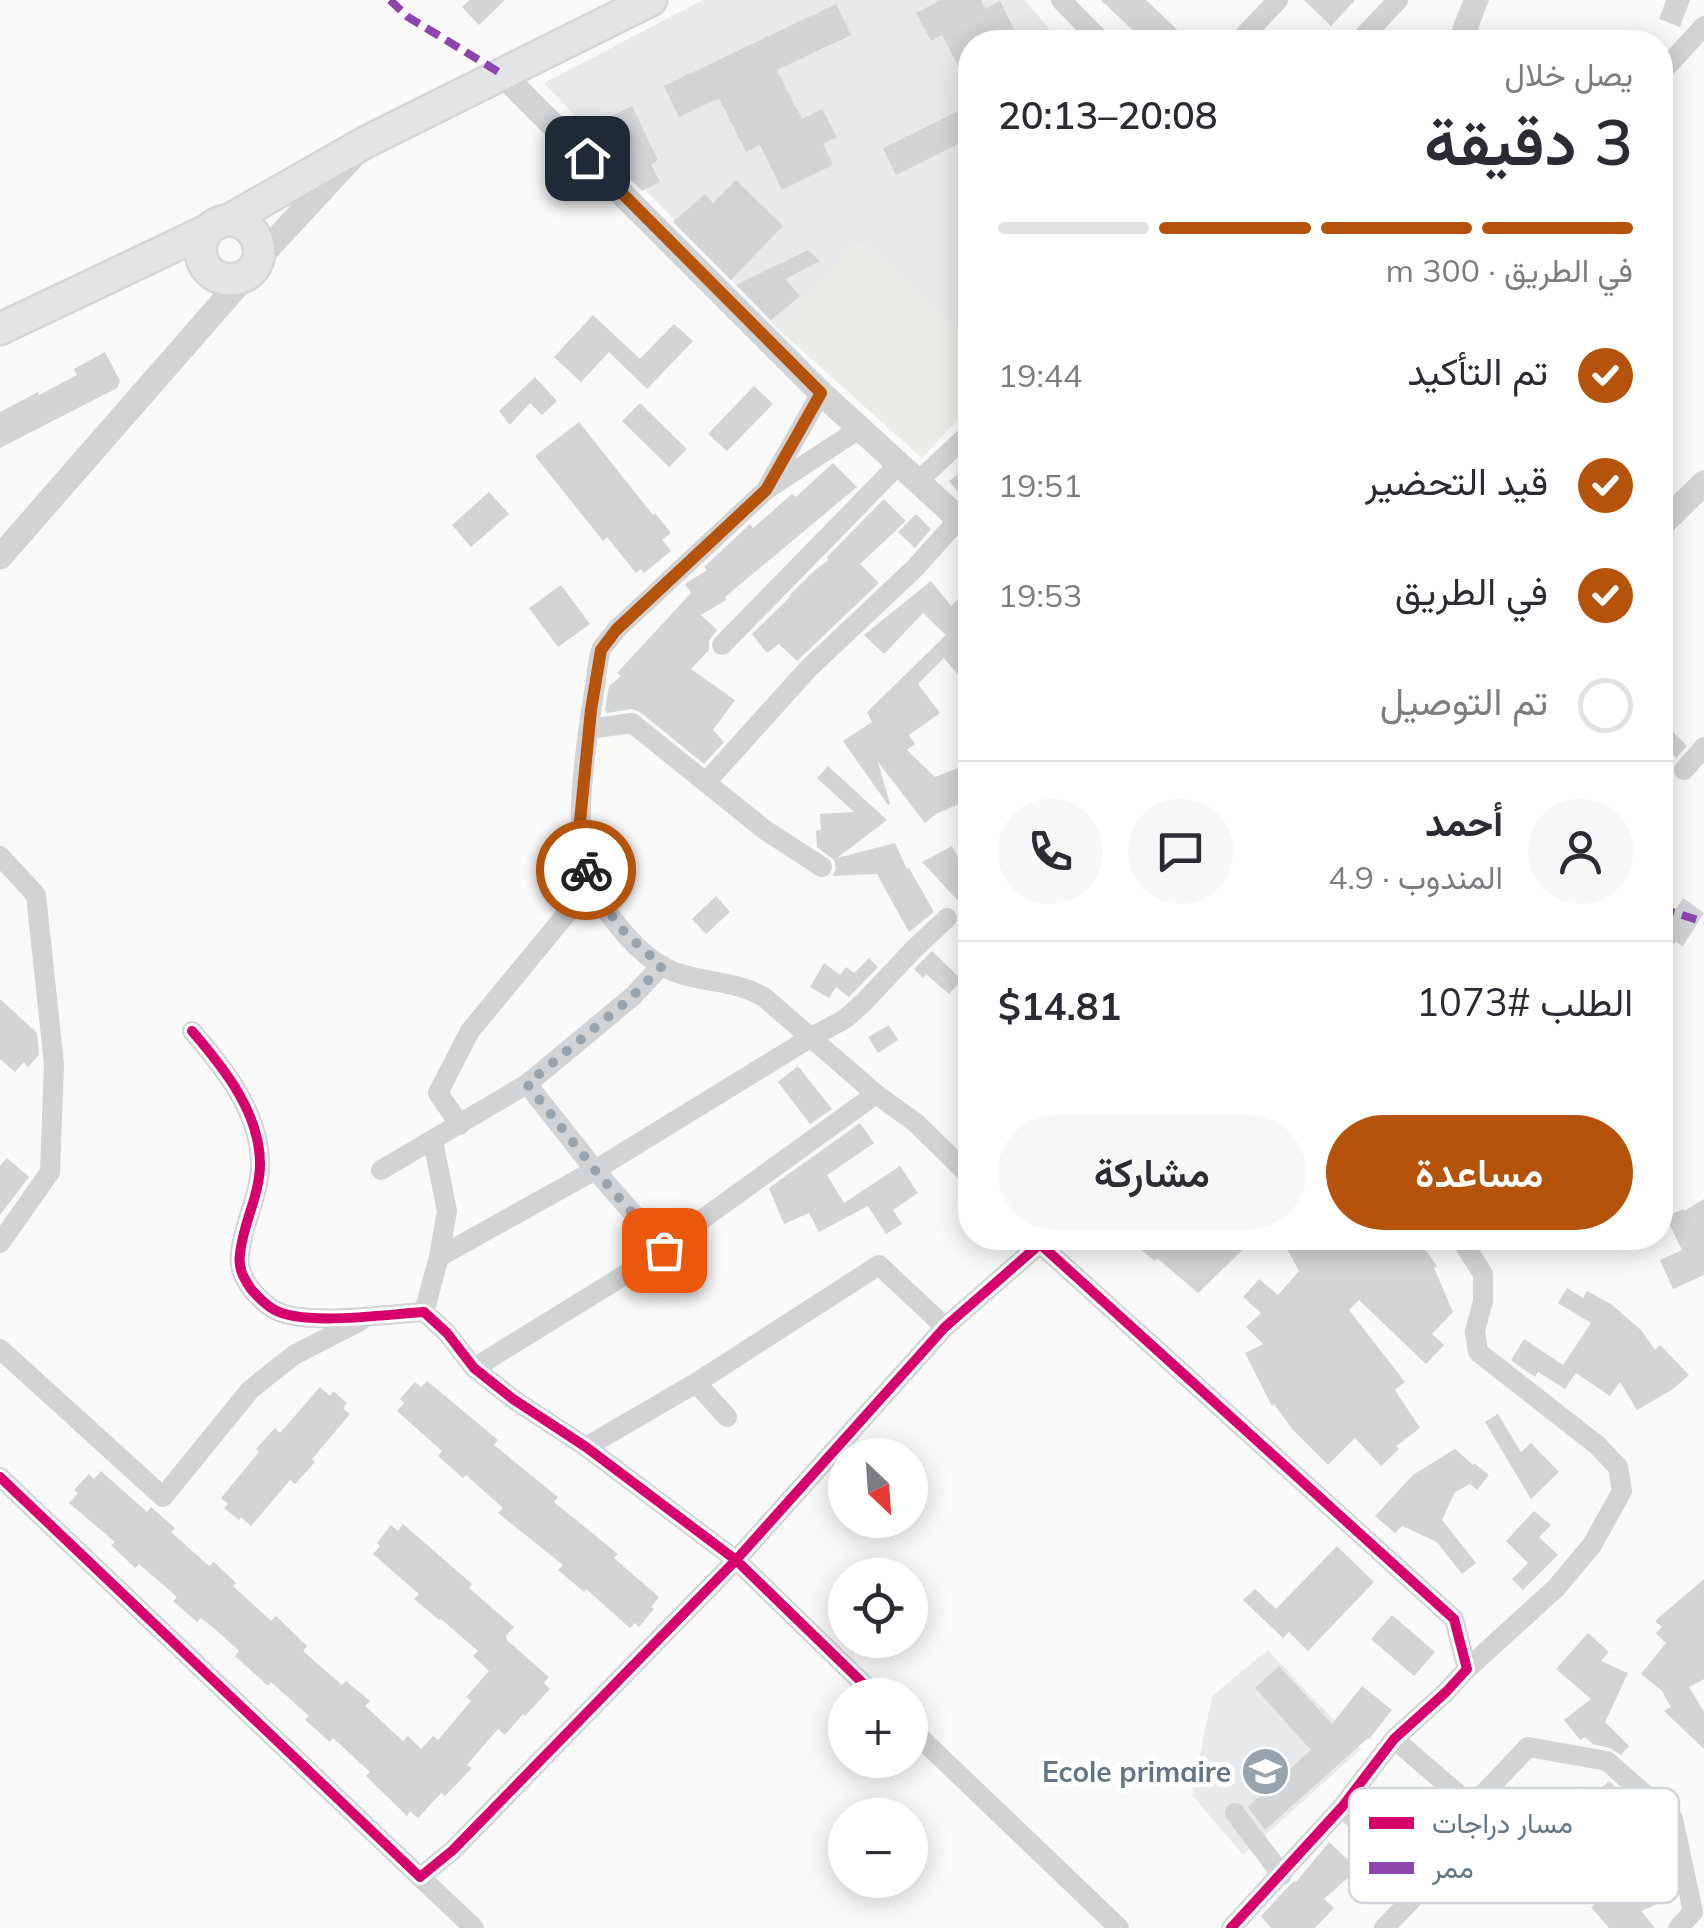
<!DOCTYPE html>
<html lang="ar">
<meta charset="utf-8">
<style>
body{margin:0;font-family:Mulish,Vazirmatn,sans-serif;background:#f7f7f7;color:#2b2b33;direction:rtl;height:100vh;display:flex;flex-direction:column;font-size:38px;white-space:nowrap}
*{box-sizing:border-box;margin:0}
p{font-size:32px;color:#7c7c81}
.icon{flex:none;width:55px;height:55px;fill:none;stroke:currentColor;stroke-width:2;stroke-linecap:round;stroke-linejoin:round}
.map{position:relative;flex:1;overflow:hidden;direction:ltr}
.details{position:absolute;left:958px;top:30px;width:715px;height:1220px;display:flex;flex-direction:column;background:#fff;border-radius:40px;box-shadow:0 5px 25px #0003;direction:rtl}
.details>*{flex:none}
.needle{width:65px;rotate:155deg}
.tools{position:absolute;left:828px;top:1438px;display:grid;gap:20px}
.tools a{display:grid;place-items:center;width:100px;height:100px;border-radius:50%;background:#fff;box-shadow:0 5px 25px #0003;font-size:50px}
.pin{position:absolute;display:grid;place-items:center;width:85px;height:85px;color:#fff;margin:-42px;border-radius:20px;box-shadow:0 5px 15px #0006}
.courier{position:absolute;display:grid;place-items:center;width:100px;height:100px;margin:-50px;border:8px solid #b45309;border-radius:50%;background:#fff;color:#222;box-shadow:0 2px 12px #0007}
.summary em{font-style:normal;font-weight:600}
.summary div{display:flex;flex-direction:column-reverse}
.summary{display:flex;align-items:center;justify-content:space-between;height:170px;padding:0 40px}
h1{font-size:65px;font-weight:600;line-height:75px}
.bar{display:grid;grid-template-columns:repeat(4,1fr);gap:15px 10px;align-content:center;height:120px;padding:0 40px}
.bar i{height:12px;border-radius:8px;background:#e1e1e2}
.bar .current{background:#b45309}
.bar p{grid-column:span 4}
.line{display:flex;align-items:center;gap:25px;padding:0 40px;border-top:2px solid #e1e1e2}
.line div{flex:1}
.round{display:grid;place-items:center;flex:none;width:105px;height:105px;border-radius:52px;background:#f7f7f7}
ol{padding:0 40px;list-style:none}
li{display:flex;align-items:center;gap:30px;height:110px}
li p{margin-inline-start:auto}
li .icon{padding:10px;border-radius:50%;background:#b45309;color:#fff;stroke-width:4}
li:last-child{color:#7c7c81}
li i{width:55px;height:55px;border:5px solid #e1e1e2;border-radius:50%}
.primary-button{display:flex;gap:20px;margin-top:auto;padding:20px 40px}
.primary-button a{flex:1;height:115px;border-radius:60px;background:#b45309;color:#fff;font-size:40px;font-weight:600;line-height:115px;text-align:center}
.primary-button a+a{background:#f7f7f7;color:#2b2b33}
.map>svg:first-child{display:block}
.built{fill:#e8e9ea}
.green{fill:#e9ece7}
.building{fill:#d2d4d5}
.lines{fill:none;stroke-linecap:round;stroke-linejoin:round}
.secondary-casing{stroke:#d5d6d7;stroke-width:35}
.minor{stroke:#d1d3d4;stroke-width:20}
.tertiary{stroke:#d1d3d4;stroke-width:25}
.secondary{stroke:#e3e4e5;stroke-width:30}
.quiet{stroke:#8e44ad;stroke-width:8;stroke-dasharray:15 8;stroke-linecap:butt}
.cycleway-casing{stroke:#fff;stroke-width:16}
.cycleway{stroke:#d6006c;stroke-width:10}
.done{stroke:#98a4ad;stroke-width:10;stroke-dasharray:0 18}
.route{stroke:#b45309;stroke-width:12}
.labels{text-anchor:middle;stroke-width:10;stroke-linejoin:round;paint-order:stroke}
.poi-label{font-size:28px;font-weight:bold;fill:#637684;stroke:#fff;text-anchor:end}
.key{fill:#fff;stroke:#d0d6da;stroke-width:2.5}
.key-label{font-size:28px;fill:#637684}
</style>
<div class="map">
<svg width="1704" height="1928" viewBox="0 0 1704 1928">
<rect width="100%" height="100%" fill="#f9f9f9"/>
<g class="built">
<path d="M703 0H1025L1060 42H970V339L865 244H855L778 329 544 83Z"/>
<path d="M1268 1650 1361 1749 1243 1855 1192 1795 1212 1696Z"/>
</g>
<path class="green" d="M855 244H865L970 339V406L922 458 778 329Z"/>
<g class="building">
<path d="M470 0H505L479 25 462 7Z"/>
<path d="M941 0H981L985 9 1000 1 1015 31 993 42H970V89L942 35 931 41 916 13Z"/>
<path d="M1101 0H1146L1190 42H1145Z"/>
<path d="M1304 0H1355L1331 26Z"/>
<path d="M1463 0H1489L1473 42H1447Z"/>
<path d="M1666 0H1690L1680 27 1659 19Z"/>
<path d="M836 4 851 35 777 70 802 119 822 109 837 137 823 144 833 165 782 190 760 145 746 152 719 98 679 117 664 86Z"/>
<path d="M970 105V138L896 175 883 148Z"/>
<path d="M632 106 658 160 651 164 660 182 642 191 625 174 603 130 592 141 582 131Z"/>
<path d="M736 180 783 226 731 280 673 222 705 194 713 203Z"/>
<path d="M808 250 820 261 785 279 800 296 771 320 736 285Z"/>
<path d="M593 315 640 359 674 324 693 341 647 389 609 352 581 382 554 357Z"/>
<path d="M105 352 120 381 117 388 0 448V412L38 392 39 395 77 375 74 369Z"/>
<path d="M535 377 557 401 542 415 530 403 510 425 499 411Z"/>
<path d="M754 386 773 404 727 451 708 434Z"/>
<path d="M640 403 687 449 669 467 622 421Z"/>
<path d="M579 422 653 515 655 513 671 533 662 540 671 551 644 573 641 569 636 573 607 537 603 541 535 456Z"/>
<path d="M833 463 857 487 725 597 726 600 701 615 717 630 709 641V650L691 669 735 700 713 730 724 742 704 764 640 712 631 709 607 713 605 710 609 686 621 676 617 673 691 593 685 584 707 570 704 567 750 524 753 528 792 494 796 497Z"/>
<path d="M970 466V507L949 481Z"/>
<path d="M489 492 509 514 471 547 452 525Z"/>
<path d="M884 499 906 521 860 564 879 583 797 661 779 644 767 653 752 634 791 596 790 595 814 571 828 560 827 557Z"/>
<path d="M916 514 931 529 915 548 898 532Z"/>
<path d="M931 581 951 606 970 588V633L963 640 970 648V689L944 658 918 684 940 713 909 735 915 744 907 750 935 777 970 763V799L936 814 925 823 878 762 890 804 888 805 843 741 872 722 867 712 946 635 923 613 884 654 864 635Z"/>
<path d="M561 585 590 624 558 647 529 608Z"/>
<path d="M1660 719 1687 746 1676 758 1672 753 1660 764Z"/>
<path d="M828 766 887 820 837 858 895 843 907 869 909 868 934 912 909 932 877 874 832 876 836 869 834 860 817 847 816 831 821 830 820 814 854 812 817 778Z"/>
<path d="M952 846 970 881V897L962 905 922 862Z"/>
<path d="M716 896 730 912 706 934 692 919Z"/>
<path d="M1683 898 1704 913 1683 946 1676 942 1660 959V905L1674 912Z"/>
<path d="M932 951 962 980 949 994 926 974 923 978 914 969Z"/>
<path d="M869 958 878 967 849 997 836 987 829 998 810 987 824 963 840 975 846 967 854 973Z"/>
<path d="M0 999 37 1033 39 1055 28 1067 24 1062 15 1072 0 1059Z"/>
<path d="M889 1025 898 1040 878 1053 868 1037Z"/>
<path d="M798 1066 832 1109 810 1124 778 1082Z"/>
<path d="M860 1123 874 1143 827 1175 844 1203 900 1166 918 1193 893 1210 902 1224 886 1234 868 1206 819 1232 809 1213 784 1224 769 1188Z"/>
<path d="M7 1158 29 1177 0 1215V1166Z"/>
<path d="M1704 1199V1275L1673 1289 1660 1260 1682 1250 1666 1217 1683 1209 1684 1211Z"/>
<path d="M1126 1238H1255L1198 1293 1157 1258 1155 1261Z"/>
<path d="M1281 1238H1409L1417 1248 1422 1245 1437 1266 1434 1268 1453 1312 1432 1334 1444 1345 1426 1364 1359 1300 1349 1310 1405 1382 1395 1390 1420 1428 1396 1446 1399 1449 1381 1466 1355 1438 1328 1465 1293 1430 1274 1404 1272 1406 1245 1353 1263 1344 1246 1327 1261 1313 1243 1297 1259 1279 1278 1295 1299 1271Z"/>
<path d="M1567 1288 1583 1298 1587 1291 1611 1304 1641 1330 1655 1350 1660 1345 1689 1375 1673 1389 1637 1410 1620 1382 1610 1396 1576 1373 1565 1389 1538 1372 1535 1377 1523 1369 1511 1360 1524 1339 1563 1365 1591 1323 1558 1303Z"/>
<path d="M427 1381 498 1440 494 1445 558 1497 554 1502 618 1554 614 1558 659 1597 651 1607 654 1609 639 1627 635 1623 630 1628 586 1589 584 1592 558 1570 563 1565 498 1513 503 1508 466 1475 463 1478 438 1456 442 1451 397 1411 404 1403 400 1399 415 1382 421 1387Z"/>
<path d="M320 1387 330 1396 333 1391 347 1403 343 1408 350 1414 312 1459 315 1462 295 1484 290 1480 251 1526 241 1517 239 1520 224 1508 228 1504 221 1498 259 1452 256 1449 275 1428 280 1433Z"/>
<path d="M1498 1414 1521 1452 1531 1443 1559 1472 1531 1499 1485 1422Z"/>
<path d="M1455 1449 1473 1465 1474 1463 1489 1475 1477 1490 1470 1484 1455 1492 1442 1520 1476 1563 1462 1574 1437 1542 1402 1526 1395 1533 1375 1516 1413 1475Z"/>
<path d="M101 1471 147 1512 151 1507 175 1528 171 1532 209 1566 214 1562 236 1583 233 1586 271 1621 276 1616 307 1646 303 1651 342 1685 346 1681 370 1701 365 1706 403 1741 408 1736 421 1749 433 1736 438 1740 471 1701 466 1697 489 1671 473 1656 478 1651 441 1619 439 1620 414 1599 419 1594 373 1554 380 1546 377 1543 391 1525 398 1531 403 1524 472 1584 469 1588 514 1627 506 1636 507 1640 549 1677 544 1683 550 1689 525 1716 523 1714 505 1735 498 1729 467 1765 472 1768 445 1796 441 1793 418 1818 410 1811 407 1816 366 1776 370 1772 333 1738 330 1742 305 1720 309 1716 271 1682 268 1686 235 1656 239 1651 217 1631 201 1618 197 1622 173 1601 177 1597 139 1564 135 1568 111 1545 115 1542 69 1503 78 1493 74 1490 89 1474 94 1479Z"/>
<path d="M1534 1511 1551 1525 1539 1537 1558 1555 1523 1590 1512 1579 1528 1563 1506 1541Z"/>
<path d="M1337 1546 1374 1582 1308 1651 1289 1632 1283 1638 1243 1600 1255 1589 1276 1609Z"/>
<path d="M1704 1579V1679L1689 1687 1704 1712V1749L1664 1711 1671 1707 1662 1691 1641 1674 1666 1643 1656 1633 1662 1627 1655 1621Z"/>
<path d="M1392 1615 1435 1652 1414 1676 1371 1639Z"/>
<path d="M1588 1633 1609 1652 1601 1661 1628 1673 1605 1722 1629 1746 1621 1755 1610 1748 1593 1744 1585 1737 1580 1740 1564 1720 1591 1699 1556 1669Z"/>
<path d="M1279 1666 1332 1724 1362 1686 1392 1710 1369 1739 1368 1738 1265 1830 1248 1807 1311 1750 1255 1688Z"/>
<path d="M1609 1781 1660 1826 1668 1860 1665 1864 1670 1869 1674 1888 1655 1903 1656 1905 1641 1911 1655 1928H1609L1591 1907 1620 1883 1606 1865 1586 1855 1603 1821 1565 1826 1564 1814 1556 1796 1577 1786 1585 1802Z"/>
<path d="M1329 1842 1358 1869 1324 1899 1334 1908 1315 1928H1271L1261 1916 1287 1888 1294 1881 1296 1882Z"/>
</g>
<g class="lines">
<defs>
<g id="secondary">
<path d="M229 220C266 223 270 273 235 279 195 284 186 226 229 220L366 142 651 0"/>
<path d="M0 329 206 231"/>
</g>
</defs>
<use href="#secondary" class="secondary-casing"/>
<g class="minor">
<path d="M1061 0 1102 42"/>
<path d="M1238 42 1278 0"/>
<path d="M1358 42 1398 0"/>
<path d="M1660 74 1704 26"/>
<path d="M821 393 766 490 859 429"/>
<path d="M918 481 970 433"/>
<path d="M766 490 616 630C612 636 606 642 602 648 597 659 597 674 595 686 587 736 574 819 585 867 593 900 630 945 657 963 690 985 733 977 765 998L876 1094 916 1123 970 1176"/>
<path d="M722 645 899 464"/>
<path d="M589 729 632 723 765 830 822 867"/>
<path d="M1684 770 1704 747"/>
<path d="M707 781 808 669 915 568 959 519"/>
<path d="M0 856 36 895 54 1064 50 1172 0 1243"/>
<path d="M192 1031C224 1068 260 1113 260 1164 260 1195 243 1223 240 1254 238 1268 243 1277 251 1289 257 1296 265 1304 273 1309 302 1327 389 1314 424 1312L447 1333 474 1368 513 1399 586 1447 736 1560 875 1695"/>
<path d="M527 1084 595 1170 665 1250"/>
<path d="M460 1125 438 1093 470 1031 592 883"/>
<path d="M433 1141 447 1211 439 1257"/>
<path d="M381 1170 527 1084 632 997 662 965"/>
<path d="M1460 1238 1483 1274V1301L1475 1331 1478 1352 1597 1445 1618 1467 1622 1491 1592 1545 1556 1588 1467 1669"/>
<path d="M424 1312 439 1257 595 1170 810 1038 845 1019 864 1002 913 950 947 918"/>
<path d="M0 1349 163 1497 250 1390 294 1355 362 1320"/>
<path d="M474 1368 665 1250 704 1218 876 1094"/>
<path d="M696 1383 727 1417"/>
<path d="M586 1447 696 1383 879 1265 945 1327"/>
<path d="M0 1477 420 1877 453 1850 736 1560 945 1327 1040 1244 1454 1619 1467 1669 1446 1692 1394 1739 1342 1807 1231 1928"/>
<path d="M910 1728 1119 1928"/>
<path d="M1394 1739 1472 1806 1528 1747 1607 1761 1673 1819 1693 1912 1678 1928"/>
<path d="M1472 1806 1543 1857"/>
<path d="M1342 1807 1427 1884 1384 1928"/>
<path d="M1235 1813 1282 1875"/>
<path d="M420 1877 474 1928"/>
</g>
<g class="tertiary">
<path d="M502 74 821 393 970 529"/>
<path d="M258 259 356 153"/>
<path d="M1660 526 1704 483"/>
<path d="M0 557 249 272"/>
</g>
<use href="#secondary" class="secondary"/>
<g class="quiet">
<path d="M390 0 408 17 502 74"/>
<path d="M1660 908 1704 922"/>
</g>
<defs>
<g id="cycleway">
<path d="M192 1031C224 1068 260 1113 260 1164 260 1195 243 1223 240 1254 238 1268 243 1277 251 1289 257 1296 265 1304 273 1309 302 1327 389 1314 424 1312L447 1333 474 1368 513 1399 586 1447 736 1560 875 1695"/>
<path d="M0 1477 420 1877 453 1850 736 1560 945 1327 1040 1244 1454 1619 1467 1669 1446 1692 1394 1739 1342 1807 1231 1928"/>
</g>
</defs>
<use href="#cycleway" class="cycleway-casing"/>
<use href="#cycleway" class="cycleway"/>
</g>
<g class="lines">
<path class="done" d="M586 870 596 895 625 933 662 966 632 997 527 1084 595 1170 664 1250"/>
<path class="route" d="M586 870 580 821 591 710 601 650 616 630 766 490 821 393 587 158"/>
</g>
<defs>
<symbol id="school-disc" viewBox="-11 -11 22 22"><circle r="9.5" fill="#98a4ad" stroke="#fff"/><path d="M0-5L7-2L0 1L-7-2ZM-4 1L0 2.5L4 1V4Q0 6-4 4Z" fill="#fff"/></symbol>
</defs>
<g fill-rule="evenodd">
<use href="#school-disc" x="1238" y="1744" width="55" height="55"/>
</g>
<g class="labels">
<g class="poi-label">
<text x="1231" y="1782">Ecole primaire</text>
</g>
</g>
<rect x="1349" y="1788" width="330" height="115" rx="15" class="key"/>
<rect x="1369" y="1817" width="45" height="12" fill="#d6006c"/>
<rect x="1369" y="1862" width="45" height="12" fill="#8e44ad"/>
<g class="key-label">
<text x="1432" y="1833">مسار دراجات</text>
<text x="1432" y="1878">ممر</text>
</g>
</svg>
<div class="tools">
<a><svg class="needle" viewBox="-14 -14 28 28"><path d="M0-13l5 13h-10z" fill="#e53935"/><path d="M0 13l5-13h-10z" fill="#7c7c81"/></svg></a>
<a><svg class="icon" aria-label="locate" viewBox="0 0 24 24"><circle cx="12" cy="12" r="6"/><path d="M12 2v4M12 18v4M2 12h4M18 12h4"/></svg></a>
<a>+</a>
<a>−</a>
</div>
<div class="pin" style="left:664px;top:1250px;background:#ea580c"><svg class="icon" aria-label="bag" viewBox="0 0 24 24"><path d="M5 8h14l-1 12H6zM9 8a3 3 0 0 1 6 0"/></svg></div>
<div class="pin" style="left:587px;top:158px;background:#1f2937"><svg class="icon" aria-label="home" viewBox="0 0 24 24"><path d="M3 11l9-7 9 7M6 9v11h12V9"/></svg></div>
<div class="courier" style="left:586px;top:870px"><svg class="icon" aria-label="bike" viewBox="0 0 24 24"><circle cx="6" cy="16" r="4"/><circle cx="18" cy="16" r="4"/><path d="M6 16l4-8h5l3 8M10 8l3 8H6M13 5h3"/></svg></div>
<section class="details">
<div class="summary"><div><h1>3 دقيقة</h1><p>يصل خلال</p></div><em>20:08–20:13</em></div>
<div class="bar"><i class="current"></i><i class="current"></i><i class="current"></i><i></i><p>في الطريق · 300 m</p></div>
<ol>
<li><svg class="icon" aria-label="check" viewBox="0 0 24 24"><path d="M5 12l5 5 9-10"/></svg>تم التأكيد<p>19:44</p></li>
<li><svg class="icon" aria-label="check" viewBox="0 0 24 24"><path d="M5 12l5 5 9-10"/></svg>قيد التحضير<p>19:51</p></li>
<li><svg class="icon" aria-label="check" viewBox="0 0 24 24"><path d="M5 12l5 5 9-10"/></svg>في الطريق<p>19:53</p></li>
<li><i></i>تم التوصيل</li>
</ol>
<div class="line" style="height:180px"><a class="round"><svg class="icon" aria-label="person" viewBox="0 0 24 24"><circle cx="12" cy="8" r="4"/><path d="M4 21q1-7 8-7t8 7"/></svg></a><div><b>أحمد</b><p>المندوب · 4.9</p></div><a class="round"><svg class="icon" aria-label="chat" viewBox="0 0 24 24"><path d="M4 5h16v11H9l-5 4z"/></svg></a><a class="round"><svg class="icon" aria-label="phone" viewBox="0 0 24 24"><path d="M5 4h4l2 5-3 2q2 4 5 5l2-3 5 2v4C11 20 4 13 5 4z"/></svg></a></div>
<div class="line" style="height:130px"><div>الطلب #1073</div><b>$14.81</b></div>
<div class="primary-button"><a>مساعدة</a><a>مشاركة</a></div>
</section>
</div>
